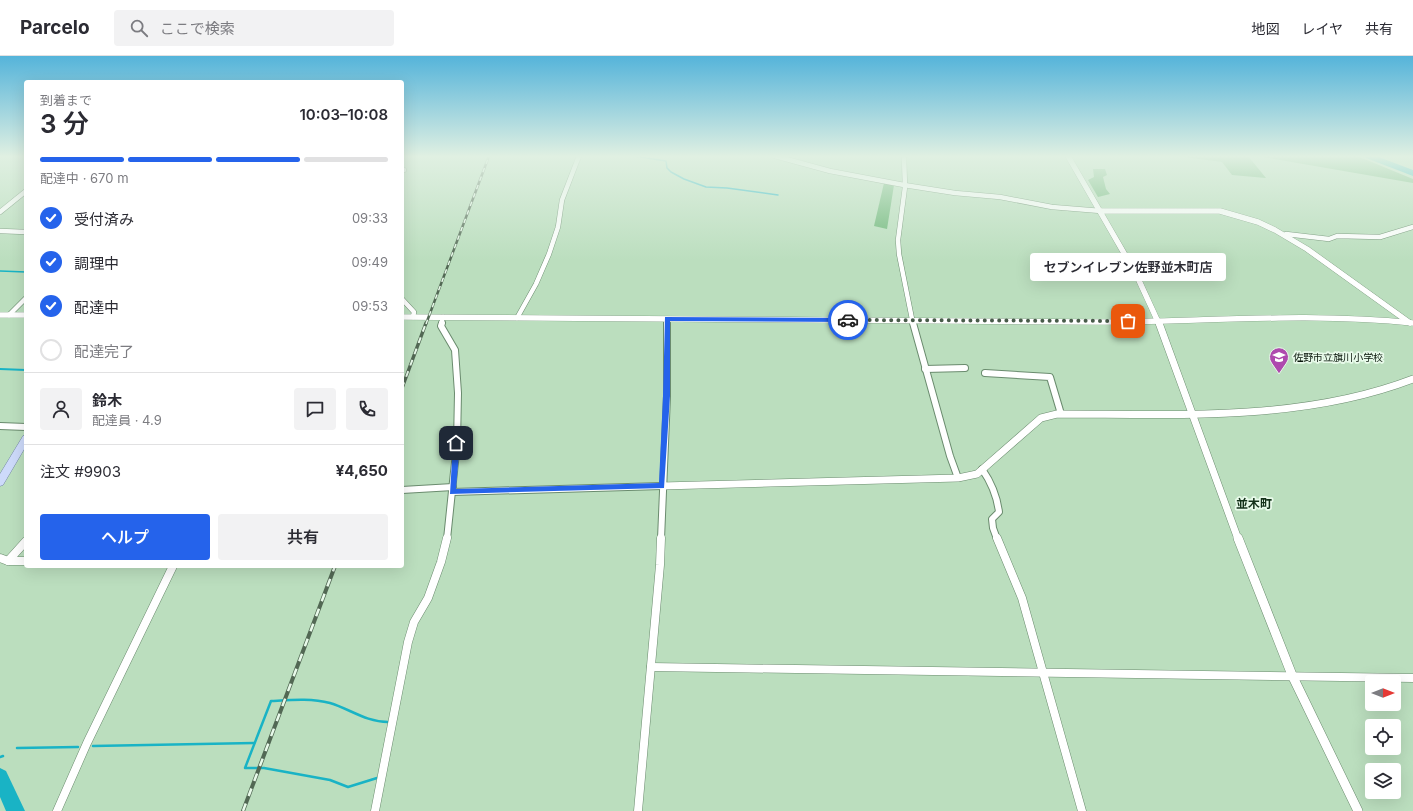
<!DOCTYPE html>
<html lang="ja">
<meta charset="utf-8">
<style>
body{margin:0;font-family:Inter,"Noto Sans JP",sans-serif;background:#f2f2f3;color:#2b2b33;height:100vh;display:flex;flex-direction:column;font-size:15px;white-space:nowrap}
*{box-sizing:border-box;margin:0}
p{font-size:13px;color:#7c7c81}
.icon{flex:none;width:22px;height:22px;fill:none;stroke:currentColor;stroke-width:2;stroke-linecap:round;stroke-linejoin:round}
.map{position:relative;flex:1;overflow:hidden}
.details{position:absolute;left:24px;top:24px;width:380px;height:488px;display:flex;flex-direction:column;background:#fff;border-radius:4px;box-shadow:0 4px 16px #0002}
.details>*{flex:none}
.needle{width:26px;rotate:90deg}
.controls{position:absolute;left:1365px;top:619px;display:grid;gap:8px}
.controls a{display:grid;place-items:center;width:36px;height:36px;border-radius:4px;background:#fff;box-shadow:0 4px 16px #0002;font-size:20px}
.pin{position:absolute;display:grid;place-items:center;width:34px;height:34px;color:#fff;margin:-17px;border-radius:8px;box-shadow:0 2px 6px #0006}
.courier{position:absolute;display:grid;place-items:center;width:40px;height:40px;margin:-20px;border:3px solid #2563eb;border-radius:50%;background:#fff;color:#222;box-shadow:0 1px 5px #0007}
.bubble{position:absolute;height:28px;border-radius:4px;background:#fff;box-shadow:0 4px 16px #0002;font-size:13px;font-weight:600;line-height:28px;text-align:center}
.overview em{font-style:normal;font-weight:600}
.overview div{display:flex;flex-direction:column-reverse}
.overview{display:flex;align-items:center;justify-content:space-between;height:68px;padding:0 16px}
h1{font-size:26px;font-weight:600;line-height:30px}
.bar{display:grid;grid-template-columns:repeat(4,1fr);gap:6px 4px;align-content:center;height:48px;padding:0 16px}
.bar i{height:5px;border-radius:3px;background:#e1e1e2}
.bar .on{background:#2563eb}
.bar p{grid-column:span 4}
.line{display:flex;align-items:center;gap:10px;padding:0 16px;border-top:1px solid #e1e1e2}
.line div{flex:1}
.round{display:grid;place-items:center;flex:none;width:42px;height:42px;border-radius:4px;background:#f2f2f3}
ol{padding:0 16px;list-style:none}
li{display:flex;align-items:center;gap:12px;height:44px}
li p{margin-inline-start:auto}
li .icon{padding:4px;border-radius:50%;background:#2563eb;color:#fff;stroke-width:4}
li:last-child{color:#7c7c81}
li i{width:22px;height:22px;border:2px solid #e1e1e2;border-radius:50%}
.action{display:flex;gap:8px;margin-top:auto;padding:8px 16px}
.action a{flex:1;height:46px;border-radius:4px;background:#2563eb;color:#fff;font-size:16px;font-weight:600;line-height:46px;text-align:center}
.action a+a{background:#f2f2f3;color:#2b2b33}
header{display:flex;align-items:center;gap:24px;box-sizing:border-box;height:56px;padding:0 20px;background:#fff;border-bottom:1px solid #e1e1e2}
header strong{font-size:19px}
nav{display:flex;gap:22px;margin-inline-start:auto;font-size:14px}
.search{width:280px;height:36px;background:#f2f2f3;display:flex;align-items:center;gap:10px;box-sizing:border-box;padding:0 14px;border-radius:4px;color:#7c7c81;font-size:15px}
.map>svg:first-child{display:block}
.green{fill:#6bb576}
.lines{fill:none;stroke-linecap:round;stroke-linejoin:round}
.stream-far2{stroke:#19b3c5;stroke-width:1.5}
.stream-far1{stroke:#19b3c5;stroke-width:2}
.stream{stroke:#19b3c5;stroke-width:2.5}
.river{fill:#19b3c5;fill-rule:evenodd}
.minor-far2-casing{stroke:#6a8b6e;stroke-width:5.5}
.minor-far1-casing{stroke:#6a8b6e;stroke-width:8}
.minor-casing{stroke:#6a8b6e;stroke-width:9}
.tertiary-far2-casing{stroke:#6a8b6e;stroke-width:6}
.tertiary-far1-casing{stroke:#6a8b6e;stroke-width:8}
.tertiary-casing{stroke:#6a8b6e;stroke-width:10}
.primary-casing{stroke:#7285a4;stroke-width:1}
.minor-far2{stroke:#fff;stroke-width:4.5}
.minor-far1{stroke:#fff;stroke-width:6}
.minor{stroke:#fff;stroke-width:8}
.tertiary-far2{stroke:#fff;stroke-width:5.5}
.tertiary-far1{stroke:#fff;stroke-width:7}
.tertiary{stroke:#fff;stroke-width:9}
.primary{fill:#cddafa;fill-rule:evenodd}
.rail-far2-casing{stroke:#526854;stroke-width:2.5}
.rail-far1-casing{stroke:#526854;stroke-width:3.5}
.rail-casing{stroke:#526854;stroke-width:4}
.rail-far2{stroke:#e8faea;stroke-width:1.5;stroke-dasharray:4.5;stroke-linecap:butt}
.rail-far1{stroke:#e8faea;stroke-width:2;stroke-dasharray:6;stroke-linecap:butt}
.rail{stroke:#e8faea;stroke-width:2.5;stroke-dasharray:8;stroke-linecap:butt}
.route{fill:#2563eb}
.done{stroke:#475b49;stroke-width:4;stroke-dasharray:0 7.2}
.labels{text-anchor:middle;stroke-width:3.5;stroke-linejoin:round;paint-order:stroke}
.poi-label{font-size:10px;fill:#08150a;stroke:#e8faea;text-anchor:start}
.quarter-label{font-size:12px;font-weight:bold;fill:#133119;stroke:#e8faea}
</style>
<header>
<strong>Parcelo</strong>
<div class="search"><svg class="icon" aria-label="search" viewBox="0 0 24 24"><circle cx="10" cy="10" r="6"/><path d="M15 15l6 6"/></svg>ここで検索</div>
<nav><a>地図</a><a>レイヤ</a><a>共有</a></nav>
</header>
<div class="map">
<svg width="1413" height="755" viewBox="0 0 1413 755">
<rect width="100%" height="100%" fill="#bbdebe"/>
<g class="green">
<path d="M1176 100H1248L1266 122 1232 119 1222 106Z"/>
<path d="M1257 100H1357L1413 123V127Z"/>
<path d="M1093 113H1105L1107 119 1103 121 1106 133 1110 138 1098 141 1088 124 1094 121Z"/>
<path d="M884 127 894 129 887 173 874 170Z"/>
</g>
<g class="lines">
<g class="stream-far2">
<path d="M634 100 666 105 667 112 671 116 684 123 706 131 727 132 778 139"/>
<path d="M0 215 26 216"/>
</g>
<path class="stream-far1" d="M0 313 26 314"/>
<g class="stream">
<path d="M93 690 254 687"/>
<path d="M17 692 78 691"/>
<path d="M0 701 3 700"/>
<path d="M377 722 348 731 330 724 264 712H245L271 645C290 644 311 642 330 647 350 653 366 666 388 666"/>
</g>
<g class="river">
<path d="M1365 100H1376L1413 114V120L1366 102Z"/>
<path d="M0 712 6 715 25 755H6L0 741Z"/>
</g>
<defs>
<g id="minor-far2">
<path d="M775 100 830 115 904 129 955 137 1000 141 1052 151 1101 155"/>
<path d="M904 100 905 131 898 184 899 198 913 268"/>
<path d="M402 114H404"/>
<path d="M0 156 26 135"/>
<path d="M0 175 26 176"/>
<path d="M1286 178 1329 183 1337 180 1380 181 1413 171"/>
<path d="M402 243 414 256 413 261"/>
<path d="M9 259 26 242"/>
<path d="M517 262 536 228 549 198 558 171 562 144 579 100"/>
<path d="M667 263V268"/>
<path d="M441 268 443 261"/>
</g>
<g id="minor-far1">
<path d="M442 267 441 270 455 294 458 337 457 387 447 483"/>
<path d="M913 267 950 400 958 422"/>
<path d="M925 313 965 312"/>
<path d="M985 317 1050 321 1061 358"/>
<path d="M0 370 26 371"/>
<path d="M982 413C991 426 997 440 999 456L992 463 993 472 997 483"/>
<path d="M402 434 453 431"/>
<path d="M452 436 662 430"/>
<path d="M661 483 667 340V267"/>
</g>
<g id="minor">
<path d="M997 482 1022 542 1082 755"/>
<path d="M0 502 8 505H26"/>
<path d="M8 505 26 485"/>
<path d="M651 611 1413 622"/>
<path d="M57 755 87 687 173 510"/>
<path d="M375 755 408 586 414 566 428 542 441 506 447 482"/>
<path d="M638 755 660 509 661 482"/>
</g>
<g id="tertiary-far2">
<path d="M1068 100 1136 218 1159 268"/>
<path d="M1101 155H1220L1258 166 1275 174 1307 193 1410 267"/>
<path d="M0 259H26"/>
<path d="M402 261C632 263 863 264 1093 266 1200 266 1307 256 1413 267"/>
</g>
<g id="tertiary-far1">
<path d="M1159 267 1238 483"/>
<path d="M662 430 958 422 977 418 1041 362 1057 358C1175 358 1301 366 1413 323"/>
</g>
<path id="tertiary" d="M1238 482 1292 619 1358 755"/>
<path id="primary" d="M26 379V390L3 429 0 430V418L23 380Z"/>
</defs>
<use href="#minor-far2" class="minor-far2-casing"/>
<use href="#minor-far1" class="minor-far1-casing"/>
<use href="#minor" class="minor-casing"/>
<use href="#tertiary-far2" class="tertiary-far2-casing"/>
<use href="#tertiary-far1" class="tertiary-far1-casing"/>
<use href="#tertiary" class="tertiary-casing"/>
<use href="#primary" class="primary-casing"/>
<use href="#minor-far2" class="minor-far2"/>
<use href="#minor-far1" class="minor-far1"/>
<use href="#minor" class="minor"/>
<use href="#tertiary-far2" class="tertiary-far2"/>
<use href="#tertiary-far1" class="tertiary-far1"/>
<use href="#tertiary" class="tertiary"/>
<use href="#primary" class="primary"/>
<defs>
<path id="rail-far2" d="M426 268 489 100"/>
<path id="rail-far1" d="M402 332 426 267"/>
<path id="rail" d="M243 755 335 510"/>
</defs>
<use href="#rail-far2" class="rail-far2-casing"/>
<use href="#rail-far1" class="rail-far1-casing"/>
<use href="#rail" class="rail-casing"/>
<use href="#rail-far2" class="rail-far2"/>
<use href="#rail-far1" class="rail-far1"/>
<use href="#rail" class="rail"/>
</g>
<linearGradient id="sky" x2="0" y2="1"><stop stop-color="#55b4da"/><stop offset="0.49" stop-color="#e0f0e2"/><stop offset="1" stop-color="#e0f0e2" stop-opacity="0"/></linearGradient>
<rect width="1413" height="205" fill="url(#sky)"/>
<path class="route" d="M665 261 848 262 850 264 848 266 670 265V340L664 432 450 438 453 387 456 384 460 387 456 433 659 427 663 340Z"/>
<g class="lines">
<path class="done" d="M848 264 1128 265"/>
</g>
<defs>
<symbol id="school-pin" viewBox="-11 -11 22 30"><path d="M0 17L-7.5 6A9.5 9.5 0 1 1 7.5 6Z" fill="#ae49ae" stroke="#e8faea"/><path d="M0-5L7-2L0 1L-7-2ZM-4 1L0 2.5L4 1V4Q0 6-4 4Z" fill="#fff"/></symbol>
</defs>
<g fill-rule="evenodd">
<use href="#school-pin" x="1268" y="290" width="22" height="30"/>
</g>
<g class="labels">
<g class="poi-label">
<text x="1293" y="305">佐野市立旗川小学校</text>
</g>
<g class="quarter-label">
<text x="1254" y="452">並木町</text>
</g>
</g>
</svg>
<div class="controls">
<a><svg class="needle" viewBox="-14 -14 28 28"><path d="M0-13l5 13h-10z" fill="#e53935"/><path d="M0 13l5-13h-10z" fill="#7c7c81"/></svg></a>
<a><svg class="icon" aria-label="locate" viewBox="0 0 24 24"><circle cx="12" cy="12" r="6"/><path d="M12 2v4M12 18v4M2 12h4M18 12h4"/></svg></a>
<a><svg class="icon" aria-label="layers" viewBox="0 0 24 24"><path d="M12 4l9 5-9 5-9-5zM3 14l9 5 9-5"/></svg></a>
</div>
<div class="pin" style="left:1128px;top:265px;background:#ea580c"><svg class="icon" aria-label="bag" viewBox="0 0 24 24"><path d="M5 8h14l-1 12H6zM9 8a3 3 0 0 1 6 0"/></svg></div>
<div class="pin" style="left:456px;top:387px;background:#1f2937"><svg class="icon" aria-label="home" viewBox="0 0 24 24"><path d="M3 11l9-7 9 7M6 9v11h12V9"/></svg></div>
<div class="courier" style="left:848px;top:264px"><svg class="icon" aria-label="car" viewBox="0 0 24 24"><path d="M5 17H2v-5l4-1 3-4h7l3 4 3 1v5h-3M9 17h6M6 11h13"/><circle cx="7" cy="17" r="2"/><circle cx="17" cy="17" r="2"/></svg></div>
<div class="bubble" style="left:1030px;top:197px;width:196px">セブンイレブン佐野並木町店</div>
<section class="details">
<div class="overview"><div><h1>3 分</h1><p>到着まで</p></div><em>10:03–10:08</em></div>
<div class="bar"><i class="on"></i><i class="on"></i><i class="on"></i><i></i><p>配達中 · 670 m</p></div>
<ol>
<li><svg class="icon" aria-label="check" viewBox="0 0 24 24"><path d="M5 12l5 5 9-10"/></svg>受付済み<p>09:33</p></li>
<li><svg class="icon" aria-label="check" viewBox="0 0 24 24"><path d="M5 12l5 5 9-10"/></svg>調理中<p>09:49</p></li>
<li><svg class="icon" aria-label="check" viewBox="0 0 24 24"><path d="M5 12l5 5 9-10"/></svg>配達中<p>09:53</p></li>
<li><i></i>配達完了</li>
</ol>
<div class="line" style="height:72px"><a class="round"><svg class="icon" aria-label="person" viewBox="0 0 24 24"><circle cx="12" cy="8" r="4"/><path d="M4 21q1-7 8-7t8 7"/></svg></a><div><b>鈴木</b><p>配達員 · 4.9</p></div><a class="round"><svg class="icon" aria-label="chat" viewBox="0 0 24 24"><path d="M4 5h16v11H9l-5 4z"/></svg></a><a class="round"><svg class="icon" aria-label="phone" viewBox="0 0 24 24"><path d="M5 4h4l2 5-3 2q2 4 5 5l2-3 5 2v4C11 20 4 13 5 4z"/></svg></a></div>
<div class="line" style="height:52px"><div>注文 #9903</div><b>¥4,650</b></div>
<div class="action"><a>ヘルプ</a><a>共有</a></div>
</section>
</div>
